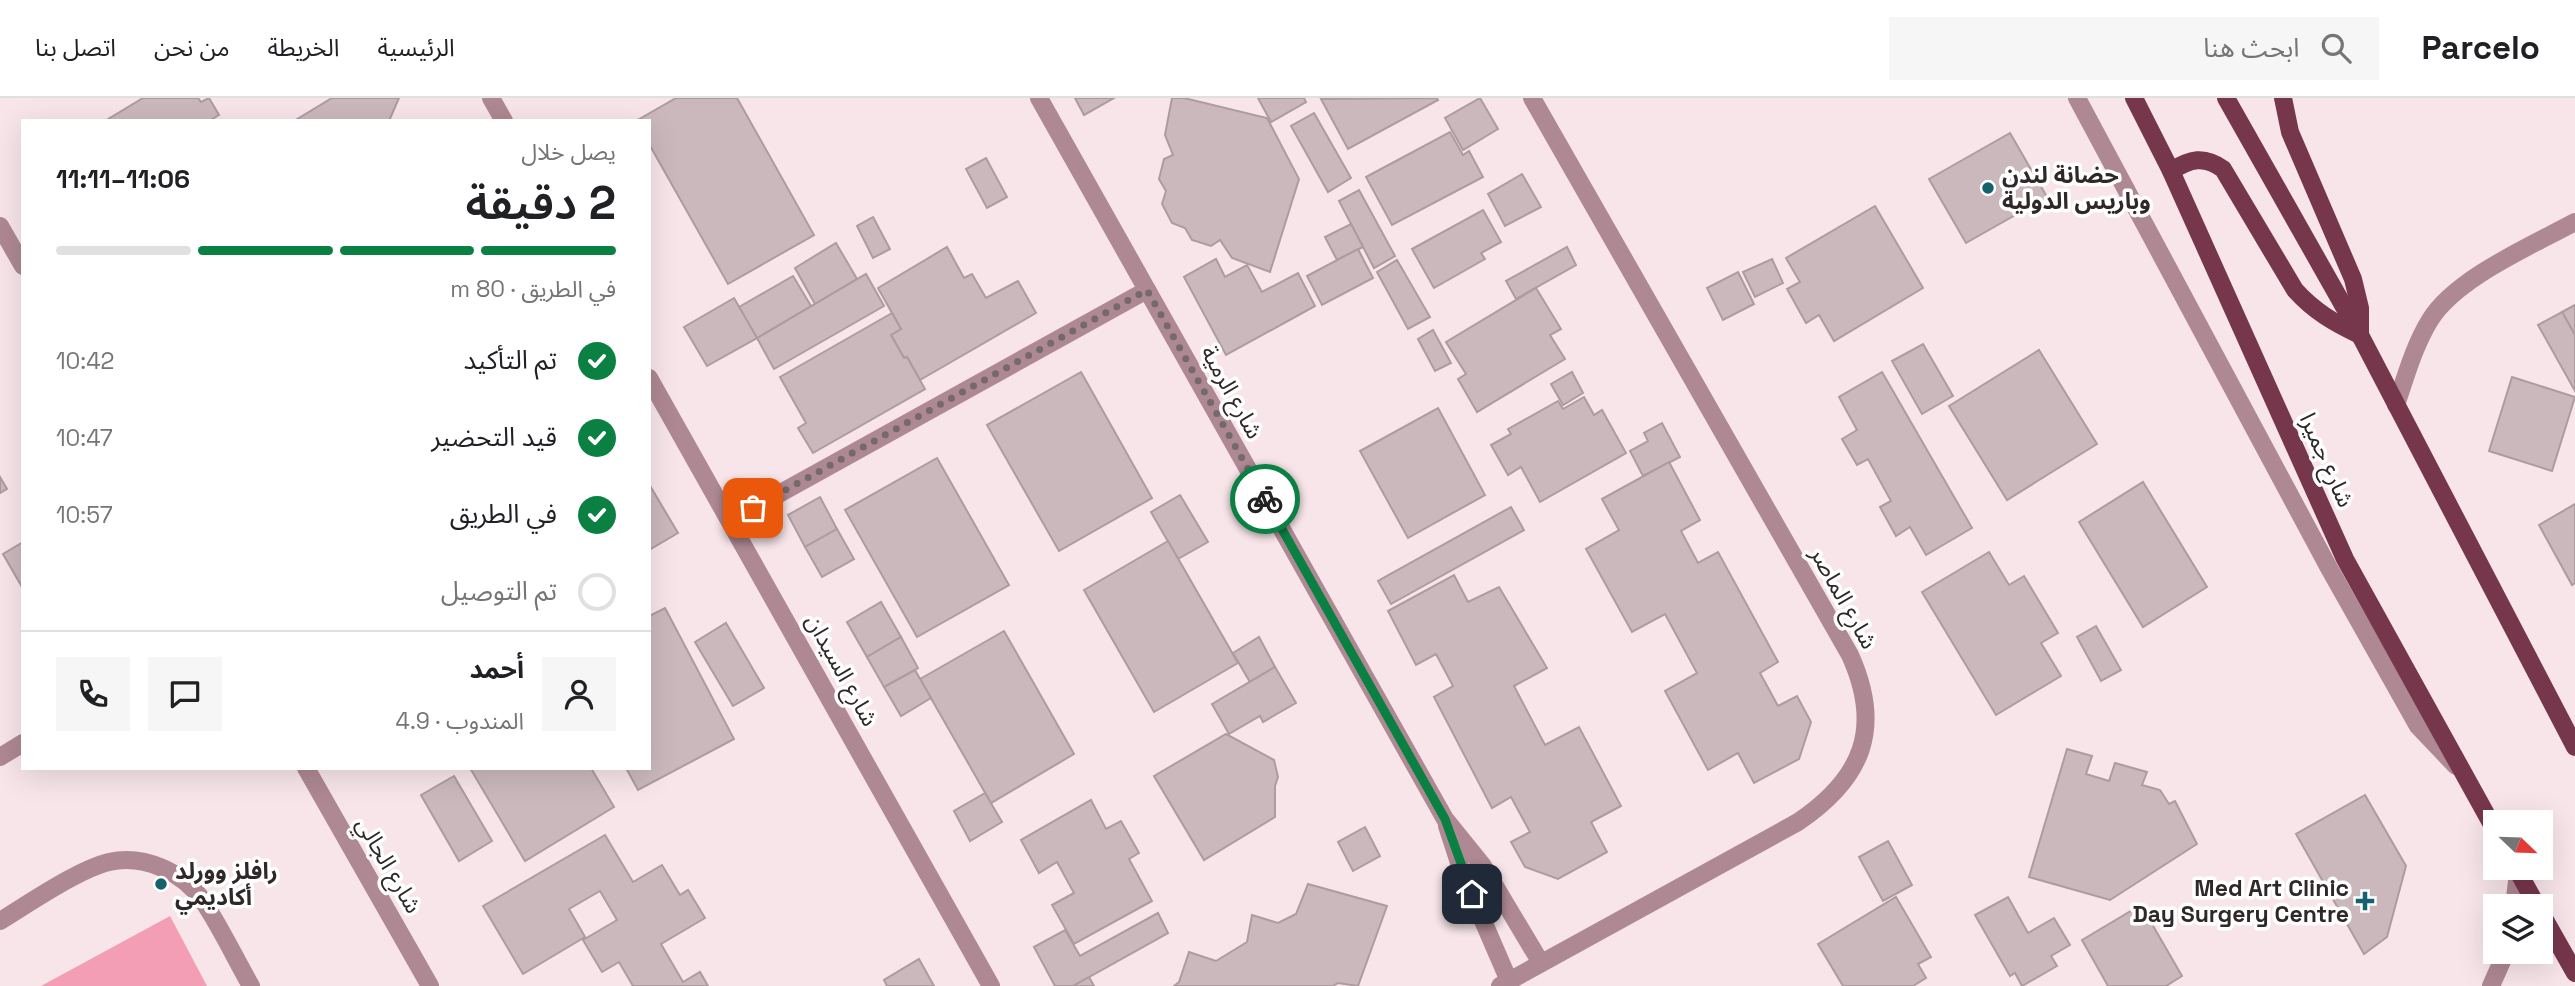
<!DOCTYPE html>
<html lang="ar">
<meta charset="utf-8">
<style>
body{margin:0;font-family:"Space Grotesk","Noto Sans Arabic",sans-serif;background:#f6f6f6;color:#202124;direction:rtl;height:100vh;display:flex;flex-direction:column;font-size:26px;white-space:nowrap}
*{box-sizing:border-box;margin:0}
p{font-size:23px;color:#757577}
.icon{flex:none;width:38px;height:38px;fill:none;stroke:currentColor;stroke-width:2;stroke-linecap:round;stroke-linejoin:round}
.map{position:relative;flex:1;overflow:hidden;direction:ltr}
.side{position:absolute;left:21px;top:21px;width:630px;height:651px;display:flex;flex-direction:column;background:#fff;border-radius:0px;box-shadow:0 7px 28px #0002;direction:rtl}
.side>*{flex:none}
.needle{width:46px;rotate:113deg}
.controls{position:absolute;left:2483px;top:712px;display:grid;gap:14px}
.controls a{display:grid;place-items:center;width:70px;height:70px;border-radius:0px;background:#fff;box-shadow:0 7px 28px #0002;font-size:35px}
.pin{position:absolute;display:grid;place-items:center;width:60px;height:60px;color:#fff;margin:-30px;border-radius:14px;box-shadow:0 4px 10px #0006}
.courier{position:absolute;display:grid;place-items:center;width:70px;height:70px;margin:-35px;border:5px solid #0b8043;border-radius:50%;background:#fff;color:#222;box-shadow:0 2px 9px #0007}
.headline em{font-style:normal;font-weight:600}
.headline div{display:flex;flex-direction:column-reverse}
.headline{display:flex;align-items:center;justify-content:space-between;height:119px;padding:0 35px}
h1{font-size:46px;font-weight:600;line-height:52px}
.bar{display:grid;grid-template-columns:repeat(4,1fr);gap:10px 7px;align-content:center;height:84px;padding:0 35px}
.bar i{height:9px;border-radius:5px;background:#e0e0e0}
.bar .on{background:#0b8043}
.bar p{grid-column:span 4}
.line{display:flex;align-items:center;gap:18px;padding:0 35px;border-top:2px solid #e0e0e0}
.line div{flex:1}
.round{display:grid;place-items:center;flex:none;width:74px;height:74px;border-radius:0px;background:#f6f6f6}
ol{padding:0 35px;list-style:none}
li{display:flex;align-items:center;gap:21px;height:77px}
li p{margin-inline-start:auto}
li .icon{padding:7px;border-radius:50%;background:#0b8043;color:#fff;stroke-width:4}
li:last-child{color:#757577}
li i{width:38px;height:38px;border:4px solid #e0e0e0;border-radius:50%}
header{display:flex;align-items:center;gap:42px;box-sizing:border-box;height:98px;padding:0 35px;background:#fff;border-bottom:2px solid #e0e0e0}
header strong{font-size:33px}
nav{display:flex;gap:38px;margin-inline-start:auto;font-size:24px}
.search{width:490px;height:63px;background:#f6f6f6;display:flex;align-items:center;gap:18px;box-sizing:border-box;padding:0 24px;border-radius:0px;color:#757577;font-size:26px}
.map>svg:first-child{display:block}
.green{fill:#f49eb6}
.building{fill:#cab8bc;stroke:#ac9ca0;stroke-width:2}
.lines{fill:none;stroke-linecap:round;stroke-linejoin:round}
.lane{stroke:#ae8892;stroke-width:18}
.street{stroke:#ae8892;stroke-width:18}
.primary{stroke:#76364b;stroke-width:18}
.done{stroke:#746a6c;stroke-width:7;stroke-dasharray:0 12.6}
.route{stroke:#0b8043;stroke-width:9}
.poi-dot{fill:#16616e;stroke:#fff;stroke-width:2.5}
.labels{text-anchor:middle;stroke-width:7;stroke-linejoin:round;paint-order:stroke}
.poi-label{font-size:23px;font-weight:bold;fill:#2e2829;stroke:#fff;text-anchor:start}
.street-label{font-size:23px;fill:#2e2829;stroke:#fff}
</style>
<header>
<strong>Parcelo</strong>
<div class="search"><svg class="icon" aria-label="search" viewBox="0 0 24 24"><circle cx="10" cy="10" r="6"/><path d="M15 15l6 6"/></svg>ابحث هنا</div>
<nav><a>الرئيسية</a><a>الخريطة</a><a>من نحن</a><a>اتصل بنا</a></nav>
</header>
<div class="map">
<svg width="2575" height="888" viewBox="0 0 2575 888">
<rect width="100%" height="100%" fill="#f7e5e9"/>
<path class="green" d="M170 818 207 888H41Z"/>
<g class="building">
<path d="M143 0H198L201 4 209 0 219 17 209 23H105Z"/>
<path d="M332 0H399L389 23H294Z"/>
<path d="M676 0H737L814 137 728 186 649 46V23H636Z"/>
<path d="M1075 0H1114L1084 17Z"/>
<path d="M1172 0H1184L1267 20 1299 81 1270 174 1232 160 1220 142 1211 148 1192 142 1185 130 1172 125 1162 106 1166 93 1159 81 1164 61 1173 57 1165 37Z"/>
<path d="M1258 0H1304L1306 4 1271 24Z"/>
<path d="M1437 0 1438 2 1348 51 1321 1Z"/>
<path d="M1480 0 1498 31 1463 52 1445 20Z"/>
<path d="M1314 15 1351 80 1328 94 1291 28Z"/>
<path d="M1450 34 1463 57 1469 53 1483 79 1392 127 1366 79Z"/>
<path d="M2010 35 2047 99 1966 145 1929 81Z"/>
<path d="M986 60 1007 99 987 110 966 71Z"/>
<path d="M1522 76 1541 109 1505 128 1488 96Z"/>
<path d="M1359 92 1395 158 1374 170 1339 103Z"/>
<path d="M1875 108 1923 190 1834 243 1819 217 1806 225 1787 191 1800 184 1786 160Z"/>
<path d="M1483 112 1501 144 1481 155 1485 161 1434 190 1412 151Z"/>
<path d="M873 119 890 151 873 160 857 128Z"/>
<path d="M1351 126 1363 149 1337 162 1325 139Z"/>
<path d="M836 145 857 181 815 206 795 170Z"/>
<path d="M947 149 964 180 972 176 986 200 1018 183 1036 215 920 282 907 259 904 260 891 237 901 231 878 190Z"/>
<path d="M1567 149 1576 167 1516 201 1506 183Z"/>
<path d="M1358 151 1373 180 1322 207 1307 178Z"/>
<path d="M1216 161 1225 179 1247 167 1262 194 1298 175 1315 208 1226 257 1184 179Z"/>
<path d="M1772 161 1783 185 1755 199 1743 174Z"/>
<path d="M1397 162 1430 219 1408 231 1377 174Z"/>
<path d="M1738 174 1754 206 1723 222 1707 190Z"/>
<path d="M866 176 884 208 774 271 757 240Z"/>
<path d="M793 178 811 208 757 240 739 209Z"/>
<path d="M1536 190 1561 231 1550 237 1565 261 1477 314 1458 281 1466 276 1446 244Z"/>
<path d="M734 200 757 240 707 268 684 229Z"/>
<path d="M2575 207V237L2562 214Z"/>
<path d="M2562 214 2575 237V293L2538 227Z"/>
<path d="M892 215 901 231 891 237 904 260 907 259 925 291 813 355 798 330 806 325 780 279Z"/>
<path d="M1433 232 1451 265 1435 273 1418 241Z"/>
<path d="M1923 246 1953 298 1922 316 1892 263Z"/>
<path d="M2039 252 2097 346 2007 402 1949 308Z"/>
<path d="M1081 274 1152 400 1059 453 987 327Z"/>
<path d="M1572 274 1583 295 1563 307 1551 286Z"/>
<path d="M1882 274 1972 430 1926 457 1910 429 1896 438 1880 409 1891 403 1868 361 1857 367 1842 341 1857 332 1839 299Z"/>
<path d="M2512 279 2575 299 2552 373 2489 353Z"/>
<path d="M1584 299 1594 317 1602 312 1626 355 1540 404 1521 369 1508 377 1491 347 1511 336 1508 331 1558 303 1563 311Z"/>
<path d="M1438 310 1485 397 1408 440 1360 353Z"/>
<path d="M1662 325 1680 359 1643 378 1630 353 1648 343 1644 335Z"/>
<path d="M937 360 1009 487 917 539 845 412Z"/>
<path d="M1669 364 1700 422 1681 433 1698 465 1718 454 1778 564 1760 575 1778 608 1797 598 1811 624 1799 661 1754 685 1738 655 1708 672 1665 593 1697 575 1665 516 1632 534 1586 451 1619 432 1602 401Z"/>
<path d="M0 379 7 391 0 395Z"/>
<path d="M2143 384 2207 489 2143 529 2079 424Z"/>
<path d="M649 386 678 435 649 452Z"/>
<path d="M1180 397 1208 444 1178 461 1151 414Z"/>
<path d="M820 399 837 431 805 449 788 417Z"/>
<path d="M2575 406V485L2572 487 2539 427Z"/>
<path d="M1511 409 1524 432 1391 506 1378 483Z"/>
<path d="M837 431 854 461 822 479 805 449Z"/>
<path d="M1168 443 1238 565 1154 614 1084 492Z"/>
<path d="M23 444V489H22L3 456Z"/>
<path d="M1989 454 2009 487 2024 478 2058 535 2041 545 2061 578 1996 617 1922 494Z"/>
<path d="M1454 477 1468 504 1499 489 1547 570 1514 588 1545 647 1579 629 1621 708 1591 724 1607 754 1558 781 1525 769 1511 744 1530 734 1511 699 1492 710 1434 599 1453 588 1436 556 1416 567 1388 513Z"/>
<path d="M881 504 901 539 867 559 847 524Z"/>
<path d="M665 510 734 641 638 692 626 670H649V518Z"/>
<path d="M726 525 764 590 733 608 695 544Z"/>
<path d="M2096 528 2121 572 2101 583 2077 539Z"/>
<path d="M1004 533 1074 656 991 705 920 581Z"/>
<path d="M901 539 918 570 884 589 867 559Z"/>
<path d="M1259 539 1275 569 1250 584 1233 555Z"/>
<path d="M1275 569 1296 605 1263 624 1260 618 1229 636 1212 606Z"/>
<path d="M915 572 931 600 901 618 884 589Z"/>
<path d="M1226 636 1274 662 1278 679 1275 688V719L1204 762 1154 678Z"/>
<path d="M2067 651 2092 658 2086 676 2109 683 2115 665 2147 674 2142 687 2160 692 2169 706 2175 703 2197 746 2110 802 2029 779Z"/>
<path d="M470 670H591L614 709 525 763Z"/>
<path d="M454 678 492 743 459 763 421 697Z"/>
<path d="M985 695 1002 724 970 743 954 713Z"/>
<path d="M2365 697 2406 768 2387 839 2364 856 2296 736Z"/>
<path d="M1091 702 1106 731 1121 723 1139 755 1129 761 1152 803 1074 846 1052 807 1074 795 1057 764 1039 775 1021 742Z"/>
<path d="M1365 729 1380 758 1353 773 1338 744Z"/>
<path d="M605 737 633 784 662 767 680 797 688 792 705 820 661 846 683 884 700 874 708 888H633L619 864 602 874 583 842 617 822 600 793 569 811 585 839 523 876 483 808Z"/>
<path d="M1888 743 1912 787 1883 803 1859 759Z"/>
<path d="M1308 786 1387 808 1358 888 1338 885 1333 888H1174L1179 884 1189 854 1216 863 1247 844 1252 817 1278 825 1296 816Z"/>
<path d="M1896 799 1931 859 1918 866 1926 880 1913 888H1843L1818 846Z"/>
<path d="M2008 799 2028 835 2054 820 2070 847 2051 858 2057 868 2022 888 2015 875 2010 878 1975 817Z"/>
<path d="M2141 807 2182 878 2166 888H2108L2082 842Z"/>
<path d="M1158 815 1168 835 1073 888H1055L1034 849 1065 832 1080 858Z"/>
<path d="M919 861 934 888H887L884 882Z"/>
<path d="M1089 879 1094 888H1073Z"/>
</g>
<g class="lines">
<g class="lane">
<path d="M2077 0 2329 470 2418 628 2456 668"/>
<path d="M730 423 1147 192"/>
<path d="M0 823C28 806 79 771 109 764 144 756 183 774 203 803 221 830 235 860 251 888"/>
</g>
<g class="street">
<path d="M491 0 504 23"/>
<path d="M1039 0 1445 721 1483 768 1541 865"/>
<path d="M0 128 23 168"/>
<path d="M649 280 991 888"/>
<path d="M2396 307C2406 278 2414 248 2430 222 2456 180 2531 148 2575 124"/>
<path d="M0 659 23 645"/>
<path d="M306 670 430 888"/>
<path d="M1447 728 1462 774 1509 883"/>
<path d="M2514 808 2518 775"/>
<path d="M1500 888 1798 724C1863 680 1883 630 1850 557L1532 0"/>
<path d="M2491 888 2506 854"/>
</g>
<g class="primary">
<path d="M2134 0 2171 73 2345 461 2496 734"/>
<path d="M2226 0 2360 237 2575 649"/>
<path d="M2171 73C2190 61 2204 57 2223 71L2295 192C2314 213 2334 225 2360 237V210L2353 181 2290 34 2283 0"/>
<path d="M2516 770 2537 808"/>
<path d="M2541 815 2575 875"/>
</g>
</g>
<g class="lines">
<path class="done" d="M753 410 1147 192 1265 401"/>
<path class="route" d="M1265 401 1445 721 1472 796"/>
</g>
<g class="poi-dot">
<circle cx="1988" cy="90" r="7"/>
<circle cx="161" cy="786" r="7"/>
<path d="M2361.5 792.5h7v7h7v7h-7v7h-7v-7h-7v-7h7z"/>
</g>
<g class="labels">
<g class="poi-label">
<text x="2002" y="85">حضانة لندن<tspan x="2002" dy="26">وباريس الدولية</tspan></text>
<text x="175" y="781">رافلز وورلد<tspan x="175" dy="26">أكاديمي</tspan></text>
<text x="2349" y="798" text-anchor="end">Med Art Clinic<tspan x="2349" dy="26">Day Surgery Centre</tspan></text>
</g>
<g class="street-label">
<text transform="translate(1232 294) rotate(61)" y="8">شارع الرمية</text>
<text transform="translate(2327 362) rotate(66)" y="8">شارع جميرا</text>
<text transform="translate(1844 500) rotate(61)" y="8">شارع الماصر</text>
<text transform="translate(842 572) rotate(61)" y="8">شارع السيدان</text>
<text transform="translate(389 767) rotate(60)" y="8">شارع الجالي</text>
</g>
</g>
</svg>
<div class="controls">
<a><svg class="needle" viewBox="-14 -14 28 28"><path d="M0-13l5 13h-10z" fill="#e53935"/><path d="M0 13l5-13h-10z" fill="#757577"/></svg></a>
<a><svg class="icon" aria-label="layers" viewBox="0 0 24 24"><path d="M12 4l9 5-9 5-9-5zM3 14l9 5 9-5"/></svg></a>
</div>
<div class="pin" style="left:753px;top:410px;background:#ea580c"><svg class="icon" aria-label="bag" viewBox="0 0 24 24"><path d="M5 8h14l-1 12H6zM9 8a3 3 0 0 1 6 0"/></svg></div>
<div class="pin" style="left:1472px;top:796px;background:#1f2937"><svg class="icon" aria-label="home" viewBox="0 0 24 24"><path d="M3 11l9-7 9 7M6 9v11h12V9"/></svg></div>
<div class="courier" style="left:1265px;top:401px"><svg class="icon" aria-label="bike" viewBox="0 0 24 24"><circle cx="6" cy="16" r="4"/><circle cx="18" cy="16" r="4"/><path d="M6 16l4-8h5l3 8M10 8l3 8H6M13 5h3"/></svg></div>
<section class="side">
<div class="headline"><div><h1>2 دقيقة</h1><p>يصل خلال</p></div><em>11:06–11:11</em></div>
<div class="bar"><i class="on"></i><i class="on"></i><i class="on"></i><i></i><p>في الطريق · 80 m</p></div>
<ol>
<li><svg class="icon" aria-label="check" viewBox="0 0 24 24"><path d="M5 12l5 5 9-10"/></svg>تم التأكيد<p>10:42</p></li>
<li><svg class="icon" aria-label="check" viewBox="0 0 24 24"><path d="M5 12l5 5 9-10"/></svg>قيد التحضير<p>10:47</p></li>
<li><svg class="icon" aria-label="check" viewBox="0 0 24 24"><path d="M5 12l5 5 9-10"/></svg>في الطريق<p>10:57</p></li>
<li><i></i>تم التوصيل</li>
</ol>
<div class="line" style="height:126px"><a class="round"><svg class="icon" aria-label="person" viewBox="0 0 24 24"><circle cx="12" cy="8" r="4"/><path d="M4 21q1-7 8-7t8 7"/></svg></a><div><b>أحمد</b><p>المندوب · 4.9</p></div><a class="round"><svg class="icon" aria-label="chat" viewBox="0 0 24 24"><path d="M4 5h16v11H9l-5 4z"/></svg></a><a class="round"><svg class="icon" aria-label="phone" viewBox="0 0 24 24"><path d="M5 4h4l2 5-3 2q2 4 5 5l2-3 5 2v4C11 20 4 13 5 4z"/></svg></a></div>
</section>
</div>
